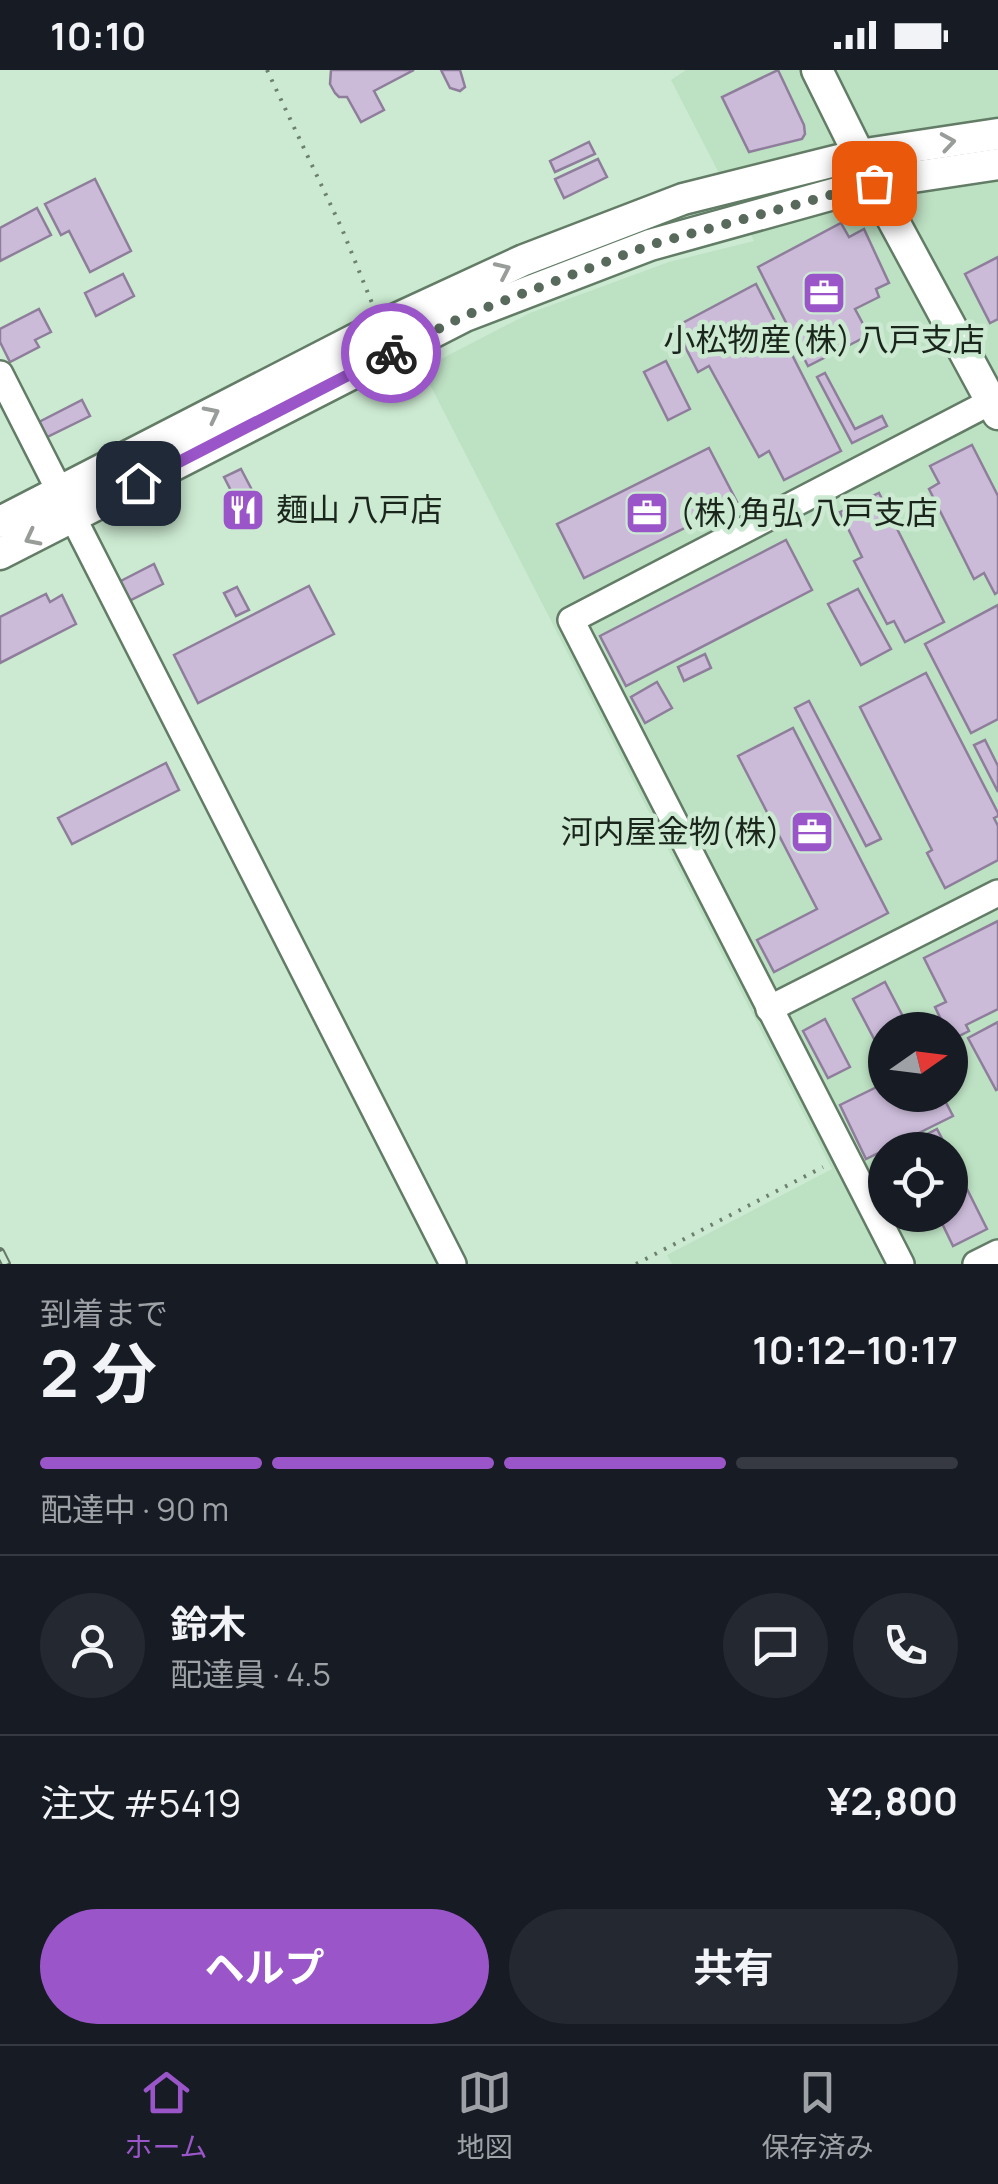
<!DOCTYPE html>
<html lang="ja">
<meta charset="utf-8">
<style>
body{margin:0;font-family:Manrope,"Noto Sans JP",sans-serif;background:#242831;color:#f1f3f6;height:100vh;display:flex;flex-direction:column;font-size:38px;white-space:nowrap}
*{box-sizing:border-box;margin:0}
p{font-size:32px;color:#9ea1a6}
.icon{flex:none;width:55px;height:55px;fill:none;stroke:currentColor;stroke-width:2;stroke-linecap:round;stroke-linejoin:round}
.map{position:relative;height:1194px;overflow:hidden}
.details{display:flex;flex-direction:column;background:#171b24;flex:1}
.details>*{flex:none}
.needle{width:65px;rotate:76deg}
.buttons{position:absolute;left:868px;top:942px;display:grid;gap:20px}
.buttons a{display:grid;place-items:center;width:100px;height:100px;border-radius:50%;background:#171b24;box-shadow:0 2px 8px #0004;font-size:50px}
.pin{position:absolute;display:grid;place-items:center;width:85px;height:85px;color:#fff;margin:-42px;border-radius:20px;box-shadow:0 5px 15px #0006}
.courier{position:absolute;display:grid;place-items:center;width:100px;height:100px;margin:-50px;border:8px solid #9a55c9;border-radius:50%;background:#fff;color:#222;box-shadow:0 2px 12px #0007}
.summary em{font-style:normal;font-weight:700}
.summary div{display:flex;flex-direction:column-reverse}
.summary{display:flex;align-items:center;justify-content:space-between;height:170px;padding:0 40px}
h1{font-size:65px;font-weight:700;line-height:75px}
.bar{display:grid;grid-template-columns:repeat(4,1fr);gap:15px 10px;align-content:center;height:120px;padding:0 40px}
.bar i{height:12px;border-radius:8px;background:#363941}
.bar .on{background:#9a55c9}
.bar p{grid-column:span 4}
.line{display:flex;align-items:center;gap:25px;padding:0 40px;border-top:2px solid #363941}
.line div{flex:1}
.round{display:grid;place-items:center;flex:none;width:105px;height:105px;border-radius:52px;background:#242831}
.cta{display:flex;gap:20px;margin-top:auto;padding:20px 40px}
.cta a{flex:1;height:115px;border-radius:60px;background:#9a55c9;color:#fff;font-size:40px;font-weight:700;line-height:115px;text-align:center}
.cta a+a{background:#242831;color:#f1f3f6}
.status{display:flex;justify-content:space-between;align-items:center;height:70px;padding:0 50px;background:#171b24;direction:ltr}
.status svg{height:28px;fill:currentColor}
.menu{display:flex;justify-content:space-around;align-items:center;height:140px;border-top:2px solid #363941;background:#171b24;font-size:28px;color:#9ea1a6}
.menu a{display:grid;justify-items:center;gap:5px}
.menu .on{color:#9a55c9}
.map>svg:first-child{display:block}
.built{fill:#bde1c3;fill-rule:evenodd}
.building{fill:#cbbbd9;stroke:#8e7e9b;stroke-width:2.5}
.lines{fill:none;stroke-linecap:round;stroke-linejoin:round}
.minor-casing{stroke:#627c66;stroke-width:30}
.tertiary-casing{stroke:#627c66;stroke-width:35}
.path{stroke:#6d8070;stroke-width:4;stroke-dasharray:2.5 8;stroke-linecap:butt}
.minor{stroke:#fff;stroke-width:25}
.tertiary{stroke:#fff;stroke-width:30}
.rail-casing{stroke:#667969;stroke-width:10}
.rail{stroke:#ccead1;stroke-width:6;stroke-dasharray:19;stroke-linecap:butt}
.oneway{stroke:#989d99}
.done{stroke:#586a5b;stroke-width:10;stroke-dasharray:0 18}
.route{stroke:#9a55c9;stroke-width:12}
.labels{text-anchor:middle;stroke-width:9;stroke-linejoin:round;paint-order:stroke}
.poi-label{font-size:32px;fill:#1a251c;stroke:#ccead1;text-anchor:start}
</style>
<div class="status"><b>10:10</b><svg viewBox="0 0 49 12"><path d="M0 12V9h3v3zM5 12V6h3v6zM10 12V3h3v9zM15 12V0h3v12zM26 1h20v11H26zM47 4h2v5h-2z"/></svg></div>
<div class="map">
<svg width="998" height="1194" viewBox="0 0 998 1194">
<rect width="100%" height="100%" fill="#ccead1"/>
<path class="built" d="M686 0H998V1194H672L667 1185 832 1099 422 299 530 243 669 192 754 171 671 10ZM885 960H950V1025H885ZM885 1080H950V1145H885Z"/>
<g class="building">
<path d="M331 0H414L374 21 384 40 361 52 347 27H339L335 23 330 14Z"/>
<path d="M441 0H460L465 17 460 21 450 18Z"/>
<path d="M778 0 804 55 805 64 802 69 749 82 722 27Z"/>
<path d="M589 72 595 84 555 102 550 91Z"/>
<path d="M598 89 607 107 564 128 555 109Z"/>
<path d="M95 109 131 181 90 202 69 161 61 165 45 134Z"/>
<path d="M37 138 51 165 0 191V158Z"/>
<path d="M841 153 849 167 864 159 889 213 876 219 879 227 855 239 869 265 808 296 758 197Z"/>
<path d="M998 187V249L990 253 965 204Z"/>
<path d="M123 204 134 226 96 246 85 223Z"/>
<path d="M756 214 841 381 784 410 769 381 759 387 709 296 698 302 675 257Z"/>
<path d="M39 239 51 262 35 270 39 277 10 292 0 272V259Z"/>
<path d="M666 291 690 339 668 350 644 302Z"/>
<path d="M825 303 855 359 882 346 887 356 852 373 817 307Z"/>
<path d="M82 330 90 346 45 368 37 353Z"/>
<path d="M972 375 998 426V522L995 524 984 503 974 509 929 419 939 413 930 396Z"/>
<path d="M709 378 737 432 584 508 557 454Z"/>
<path d="M241 399 262 439 240 451 236 443 241 440 224 407Z"/>
<path d="M879 423 944 552 905 572 894 551 887 554 854 491 862 487 840 442Z"/>
<path d="M786 470 812 520 626 616 600 566Z"/>
<path d="M154 494 163 514 125 533 115 514Z"/>
<path d="M309 516 334 564 198 633 174 585Z"/>
<path d="M237 517 249 540 236 546 224 523Z"/>
<path d="M858 519 891 579 861 595 828 534Z"/>
<path d="M46 524 50 532 62 525 76 554 0 593V547Z"/>
<path d="M998 535V649L971 663 925 574Z"/>
<path d="M705 584 711 598 684 611 678 597Z"/>
<path d="M926 603 998 743V746L994 748 998 756V790L945 818 927 783 932 780 860 637Z"/>
<path d="M657 612 672 638 645 653 631 627Z"/>
<path d="M809 631 881 769 866 776 795 638Z"/>
<path d="M793 658 888 843 774 902 757 870 817 839 738 686Z"/>
<path d="M985 670 998 696V722L974 675Z"/>
<path d="M166 693 179 720 72 774 58 748Z"/>
<path d="M998 851V939L966 955 969 961 951 970 950 960H946L935 937 946 932 924 888Z"/>
<path d="M885 912 910 960H885V980L881 982 853 929Z"/>
<path d="M825 949 850 997 828 1008 803 961Z"/>
<path d="M998 952V1019L996 1020 968 968Z"/>
<path d="M885 1013V1025H942L953 1046 866 1089 840 1035Z"/>
<path d="M937 1059 948 1080H905L903 1077Z"/>
<path d="M950 1085 987 1159 953 1176 938 1145H950Z"/>
</g>
<g class="lines">
<defs>
<g id="minor">
<path d="M0 304 453 1194"/>
<path d="M769 939 998 823"/>
<path d="M901 1194 571 550 998 328"/>
<path d="M976 1194 998 1183"/>
</g>
<g id="tertiary">
<path d="M817 0 873 113 998 344"/>
<path d="M0 452 381 256 524 190 683 129 859 85 998 64"/>
<path d="M0 484 465 246 650 175 873 113 998 94"/>
</g>
</defs>
<use href="#minor" class="minor-casing"/>
<use href="#tertiary" class="tertiary-casing"/>
<g class="path">
<path d="M267 0 342 159 372 233"/>
<path d="M636 1194 823 1097"/>
</g>
<use href="#minor" class="minor"/>
<use href="#tertiary" class="tertiary"/>
<defs>
<path id="rail" d="M0 1182 6 1194"/>
</defs>
<use href="#rail" class="rail-casing"/>
<use href="#rail" class="rail"/>
</g>
<defs><path id="oneway-chevron" d="M-2-3.5L2.5 0L-2 3.5" fill="none" stroke-width="1.6" stroke-linecap="round" stroke-linejoin="round" transform="scale(2.5)"/></defs>
<g class="oneway">
<use href="#oneway-chevron" transform="translate(948 72) rotate(-9)"/>
<use href="#oneway-chevron" transform="translate(503 200) rotate(-25)"/>
<use href="#oneway-chevron" transform="translate(212 344) rotate(-27)"/>
<use href="#oneway-chevron" transform="translate(32 468) rotate(153)"/>
</g>
<g class="lines">
<path class="done" d="M391 283 464 246 650 175 874 113"/>
<path class="route" d="M138 413 391 283"/>
</g>
<defs>
<symbol id="office-square" viewBox="-11 -11 22 22"><rect x="-9" y="-9" width="18" height="18" rx="4" fill="#9a55c9" stroke="#ccead1"/><path d="M-6-3h4V-5.5h4V-3h4V5H-6ZM-1-4.5V-3h2v-1.5ZM-6 0V1H6V0Z" fill="#fff"/></symbol>
<symbol id="restaurant-square" viewBox="-11 -11 22 22"><rect x="-9" y="-9" width="18" height="18" rx="4" fill="#9a55c9" stroke="#ccead1"/><path d="M-5-6h1v4h1v-4h1v4h1v-4h1v5L-1.5 .5V6h-2V.5L-5-1ZM5-6V6H3V1.5H1.5Q1.5-4 5-6Z" fill="#fff"/></symbol>
</defs>
<g fill-rule="evenodd">
<use href="#office-square" x="799" y="198" width="50" height="50"/>
<use href="#restaurant-square" x="218" y="415" width="50" height="50"/>
<use href="#office-square" x="622" y="418" width="50" height="50"/>
<use href="#office-square" x="787" y="737" width="50" height="50"/>
</g>
<g class="labels">
<g class="poi-label">
<text x="824" y="281" text-anchor="middle">小松物産(株) 八戸支店</text>
<text x="276" y="451">麺山 八戸店</text>
<text x="680" y="454">(株)角弘 八戸支店</text>
<text x="780" y="773" text-anchor="end">河内屋金物(株)</text>
</g>
</g>
</svg>
<div class="buttons">
<a><svg class="needle" viewBox="-14 -14 28 28"><path d="M0-13l5 13h-10z" fill="#e53935"/><path d="M0 13l5-13h-10z" fill="#9ea1a6"/></svg></a>
<a><svg class="icon" aria-label="locate" viewBox="0 0 24 24"><circle cx="12" cy="12" r="6"/><path d="M12 2v4M12 18v4M2 12h4M18 12h4"/></svg></a>
</div>
<div class="pin" style="left:874px;top:113px;background:#ea580c"><svg class="icon" aria-label="bag" viewBox="0 0 24 24"><path d="M5 8h14l-1 12H6zM9 8a3 3 0 0 1 6 0"/></svg></div>
<div class="pin" style="left:138px;top:413px;background:#1f2937"><svg class="icon" aria-label="home" viewBox="0 0 24 24"><path d="M3 11l9-7 9 7M6 9v11h12V9"/></svg></div>
<div class="courier" style="left:391px;top:283px"><svg class="icon" aria-label="bike" viewBox="0 0 24 24"><circle cx="6" cy="16" r="4"/><circle cx="18" cy="16" r="4"/><path d="M6 16l4-8h5l3 8M10 8l3 8H6M13 5h3"/></svg></div>
</div>
<section class="details">
<div class="summary"><div><h1>2 分</h1><p>到着まで</p></div><em>10:12–10:17</em></div>
<div class="bar"><i class="on"></i><i class="on"></i><i class="on"></i><i></i><p>配達中 · 90 m</p></div>
<div class="line" style="height:180px"><a class="round"><svg class="icon" aria-label="person" viewBox="0 0 24 24"><circle cx="12" cy="8" r="4"/><path d="M4 21q1-7 8-7t8 7"/></svg></a><div><b>鈴木</b><p>配達員 · 4.5</p></div><a class="round"><svg class="icon" aria-label="chat" viewBox="0 0 24 24"><path d="M4 5h16v11H9l-5 4z"/></svg></a><a class="round"><svg class="icon" aria-label="phone" viewBox="0 0 24 24"><path d="M5 4h4l2 5-3 2q2 4 5 5l2-3 5 2v4C11 20 4 13 5 4z"/></svg></a></div>
<div class="line" style="height:130px"><div>注文 #5419</div><b>¥2,800</b></div>
<div class="cta"><a>ヘルプ</a><a>共有</a></div>
</section>
<nav class="menu">
<a class="on"><svg class="icon" aria-label="home" viewBox="0 0 24 24"><path d="M3 11l9-7 9 7M6 9v11h12V9"/></svg>ホーム</a>
<a><svg class="icon" aria-label="map" viewBox="0 0 24 24"><path d="M3 6l6-2 6 2 6-2v14l-6 2-6-2-6 2zM9 4v14M15 6v14"/></svg>地図</a>
<a><svg class="icon" aria-label="saved" viewBox="0 0 24 24"><path d="M7 4h10v16l-5-4-5 4z"/></svg>保存済み</a>
</nav>
